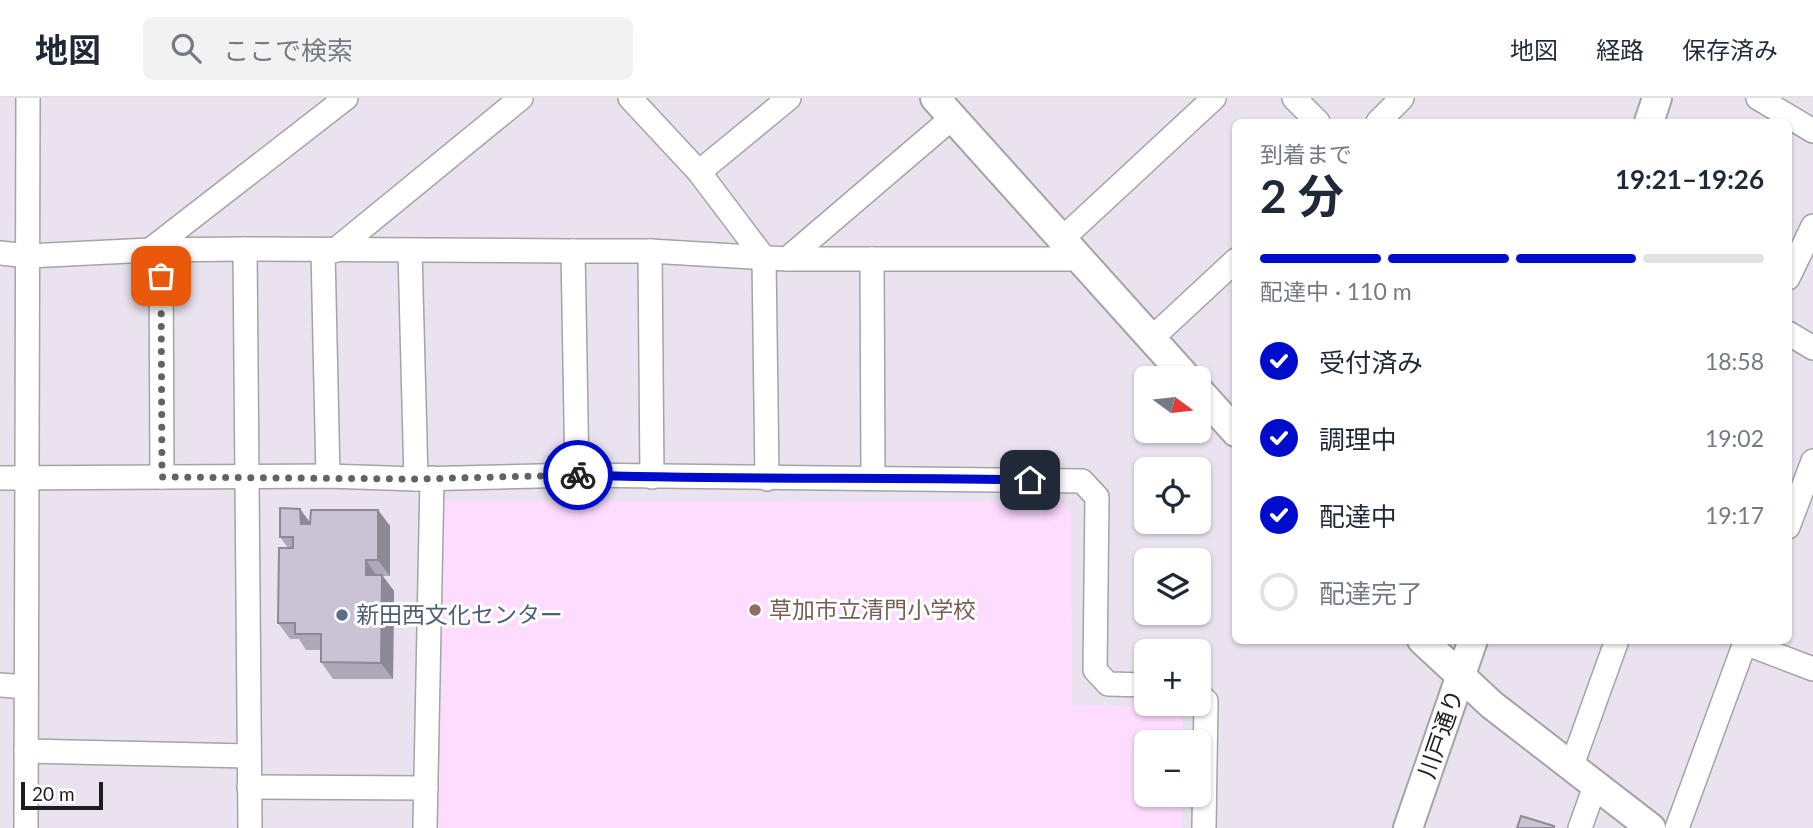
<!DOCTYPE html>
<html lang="ja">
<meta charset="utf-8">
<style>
body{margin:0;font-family:Lato,"Noto Sans JP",sans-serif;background:#f2f2f3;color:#1f2937;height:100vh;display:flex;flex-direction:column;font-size:26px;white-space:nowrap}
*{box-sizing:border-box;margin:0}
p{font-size:23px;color:#747a83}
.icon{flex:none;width:38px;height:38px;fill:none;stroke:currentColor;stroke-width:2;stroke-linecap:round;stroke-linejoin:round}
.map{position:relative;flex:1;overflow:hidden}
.sheet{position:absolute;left:1232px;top:21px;width:560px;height:525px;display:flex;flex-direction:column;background:#fff;border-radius:10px;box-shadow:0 2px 5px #0004}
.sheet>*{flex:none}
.needle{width:46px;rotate:105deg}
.controls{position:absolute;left:1134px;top:268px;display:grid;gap:14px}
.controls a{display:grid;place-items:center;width:77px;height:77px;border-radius:10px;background:#fff;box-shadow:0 2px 5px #0004;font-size:35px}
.scale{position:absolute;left:21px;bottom:18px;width:82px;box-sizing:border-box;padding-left:7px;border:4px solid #1d1d1d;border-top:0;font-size:19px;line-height:24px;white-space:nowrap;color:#1d1d1d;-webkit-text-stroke:5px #fff;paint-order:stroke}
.pin{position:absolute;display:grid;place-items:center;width:60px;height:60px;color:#fff;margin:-30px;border-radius:14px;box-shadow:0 4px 10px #0006}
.courier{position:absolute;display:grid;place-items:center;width:70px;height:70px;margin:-35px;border:5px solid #000ccb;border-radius:50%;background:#fff;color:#222;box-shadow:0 2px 9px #0007}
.headline em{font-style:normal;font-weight:700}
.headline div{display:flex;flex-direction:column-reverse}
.headline{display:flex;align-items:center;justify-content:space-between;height:119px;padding:0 28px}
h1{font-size:46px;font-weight:700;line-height:52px}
.bar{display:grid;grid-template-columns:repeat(4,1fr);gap:10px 7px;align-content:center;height:84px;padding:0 28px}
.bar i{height:9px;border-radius:5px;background:#e0e1e3}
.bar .active{background:#000ccb}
.bar p{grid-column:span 4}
ol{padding:0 28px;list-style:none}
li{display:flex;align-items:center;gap:21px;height:77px}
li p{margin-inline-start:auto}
li .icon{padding:7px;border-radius:50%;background:#000ccb;color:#fff;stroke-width:4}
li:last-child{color:#747a83}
li i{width:38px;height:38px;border:4px solid #e0e1e3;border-radius:50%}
header{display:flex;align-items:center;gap:42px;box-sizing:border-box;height:98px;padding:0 35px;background:#fff;border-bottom:2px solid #e0e1e3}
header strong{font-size:33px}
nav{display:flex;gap:38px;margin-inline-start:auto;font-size:24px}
.search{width:490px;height:63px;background:#f2f2f3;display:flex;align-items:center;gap:18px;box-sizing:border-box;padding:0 24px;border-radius:10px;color:#747a83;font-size:26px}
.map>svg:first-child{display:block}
.education{fill:#fddcff}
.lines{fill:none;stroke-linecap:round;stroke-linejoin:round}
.minor-casing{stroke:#a4a4a4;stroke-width:26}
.tertiary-casing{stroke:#a4a4a4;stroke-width:32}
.minor{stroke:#fff;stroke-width:23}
.tertiary{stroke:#fff;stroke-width:28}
.wall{fill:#aea8b8}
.shaded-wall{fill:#8d8896}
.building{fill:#cac3d6;stroke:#8d8896;stroke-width:2}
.done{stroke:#656266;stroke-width:7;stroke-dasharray:0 12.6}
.route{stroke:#000ccb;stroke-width:9}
.education-dot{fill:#8d6e63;stroke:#fff;stroke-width:2.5}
.service-dot{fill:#5c6f8a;stroke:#fff;stroke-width:2.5}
.labels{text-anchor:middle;stroke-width:6;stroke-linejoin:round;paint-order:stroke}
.education-label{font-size:23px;fill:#785e54;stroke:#fff;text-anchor:start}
.service-label{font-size:23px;fill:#4e5e75;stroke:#fff;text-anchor:start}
.street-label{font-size:23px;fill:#1d1d1d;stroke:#fff}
</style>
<header>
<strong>地図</strong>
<div class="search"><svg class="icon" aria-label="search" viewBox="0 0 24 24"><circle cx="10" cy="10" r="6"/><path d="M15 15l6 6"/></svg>ここで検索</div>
<nav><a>地図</a><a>経路</a><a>保存済み</a></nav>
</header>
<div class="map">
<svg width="1813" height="730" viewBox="0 0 1813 730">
<rect width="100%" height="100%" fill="#eae3ef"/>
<path class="education" d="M445 403 1062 404 1071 417 1072 607 1171 609 1183 623V644H1146V696L1182 697V730H438L439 413Z"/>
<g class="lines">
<defs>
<g id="minor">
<path d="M630 0 699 74 764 160 767 381"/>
<path d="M1294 0 1318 24"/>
<path d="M1758 0 1813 33"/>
<path d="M1378 24 1402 0"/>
<path d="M699 74 789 0"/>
<path d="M1062 141 1214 0"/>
<path d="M245 151 250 730"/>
<path d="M150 152 346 0"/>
<path d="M161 152 162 379"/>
<path d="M323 153 328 378"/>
<path d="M334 153 521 0"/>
<path d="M410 153 416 381"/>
<path d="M573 153 577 377"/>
<path d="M650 153 652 379"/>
<path d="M0 155 28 158 150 152 245 151 573 153H650L787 161H1080"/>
<path d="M787 161 952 20"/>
<path d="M872 161 873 379"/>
<path d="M1788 180 1813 128"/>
<path d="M1788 235 1813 250"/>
<path d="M1151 241 1236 162"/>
<path d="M0 380 328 378 416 381 577 377 1082 383 1097 399 1095 572 1108 586 1146 587"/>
<path d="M1788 429 1813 363"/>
<path d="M1745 545 1813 571"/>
<path d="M0 587 26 589"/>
<path d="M1199 597 1206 603 1204 730"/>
<path d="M26 653 248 658"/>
<path d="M1572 667 1617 542"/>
<path d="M249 689 426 690"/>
<path d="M26 730 28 0"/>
<path d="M425 730 432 380"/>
<path d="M1580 730 1595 688"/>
<path d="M1677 730 1746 542"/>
</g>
<g id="tertiary">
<path d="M935 0 1187 280"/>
<path d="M1649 24 1657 0"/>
<path d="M1199 293 1236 334"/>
<path d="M1422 542 1492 607 1651 730"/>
<path d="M1408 730 1473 542"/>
</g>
</defs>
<use href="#minor" class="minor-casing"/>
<use href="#tertiary" class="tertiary-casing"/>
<use href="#minor" class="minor"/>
<use href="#tertiary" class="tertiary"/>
</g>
<path class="wall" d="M300 411 310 425 378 412 390 428V478H383L394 493 393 581H333L321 564V552H306L299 541H290L278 525 288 450 280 439Z"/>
<g class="shaded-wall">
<path d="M300 411 312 427 301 426Z"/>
<path d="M378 412 390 428V478L378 462Z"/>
<path d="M366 462 377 478 366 477Z"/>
<path d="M382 477 394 493 393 581 381 565Z"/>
</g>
<g class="building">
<path d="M280 410 300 411 301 426H310L311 412H378V462H366V477H382L381 565 321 564V536H295V525H278L279 450H293V439H280Z"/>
<path d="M1521 718 1554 728V730H1517Z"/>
</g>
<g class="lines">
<path class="done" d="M161 178 162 379 416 381 578 377"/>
<path class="route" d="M578 377C729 382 879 379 1030 382"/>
</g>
<circle class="education-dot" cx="755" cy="512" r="7"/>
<circle class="service-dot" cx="342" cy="517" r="7"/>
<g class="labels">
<g class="education-label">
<text x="769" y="520">草加市立清門小学校</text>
</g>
<g class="service-label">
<text x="356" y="525">新田西文化センター</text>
</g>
<g class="street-label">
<text transform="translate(1441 636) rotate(-71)" y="8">川戸通り</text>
</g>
</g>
</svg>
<div class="controls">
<a><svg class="needle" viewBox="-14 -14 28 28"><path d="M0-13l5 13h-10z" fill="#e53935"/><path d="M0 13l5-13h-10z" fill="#747a83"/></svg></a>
<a><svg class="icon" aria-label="locate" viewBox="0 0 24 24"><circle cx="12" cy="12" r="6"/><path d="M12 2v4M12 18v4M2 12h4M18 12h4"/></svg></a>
<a><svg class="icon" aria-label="layers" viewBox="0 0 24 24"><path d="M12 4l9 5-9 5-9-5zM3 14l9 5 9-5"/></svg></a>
<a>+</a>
<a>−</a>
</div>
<div class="scale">20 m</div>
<div class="pin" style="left:161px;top:178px;background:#ea580c"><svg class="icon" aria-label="bag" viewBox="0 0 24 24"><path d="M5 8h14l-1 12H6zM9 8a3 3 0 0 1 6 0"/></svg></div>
<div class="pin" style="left:1030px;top:382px;background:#1f2937"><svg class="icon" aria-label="home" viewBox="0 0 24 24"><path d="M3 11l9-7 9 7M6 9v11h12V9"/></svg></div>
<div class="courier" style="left:578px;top:377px"><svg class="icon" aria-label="bike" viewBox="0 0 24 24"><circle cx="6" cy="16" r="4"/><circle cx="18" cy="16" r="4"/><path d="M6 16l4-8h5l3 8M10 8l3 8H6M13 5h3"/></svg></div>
<section class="sheet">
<div class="headline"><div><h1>2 分</h1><p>到着まで</p></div><em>19:21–19:26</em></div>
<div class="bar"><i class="active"></i><i class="active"></i><i class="active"></i><i></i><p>配達中 · 110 m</p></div>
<ol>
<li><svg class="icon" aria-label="check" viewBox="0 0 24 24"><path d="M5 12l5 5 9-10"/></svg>受付済み<p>18:58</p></li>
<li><svg class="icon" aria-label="check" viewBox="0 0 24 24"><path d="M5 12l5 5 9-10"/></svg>調理中<p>19:02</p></li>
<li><svg class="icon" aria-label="check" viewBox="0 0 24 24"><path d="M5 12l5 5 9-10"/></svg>配達中<p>19:17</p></li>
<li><i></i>配達完了</li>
</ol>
</section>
</div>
